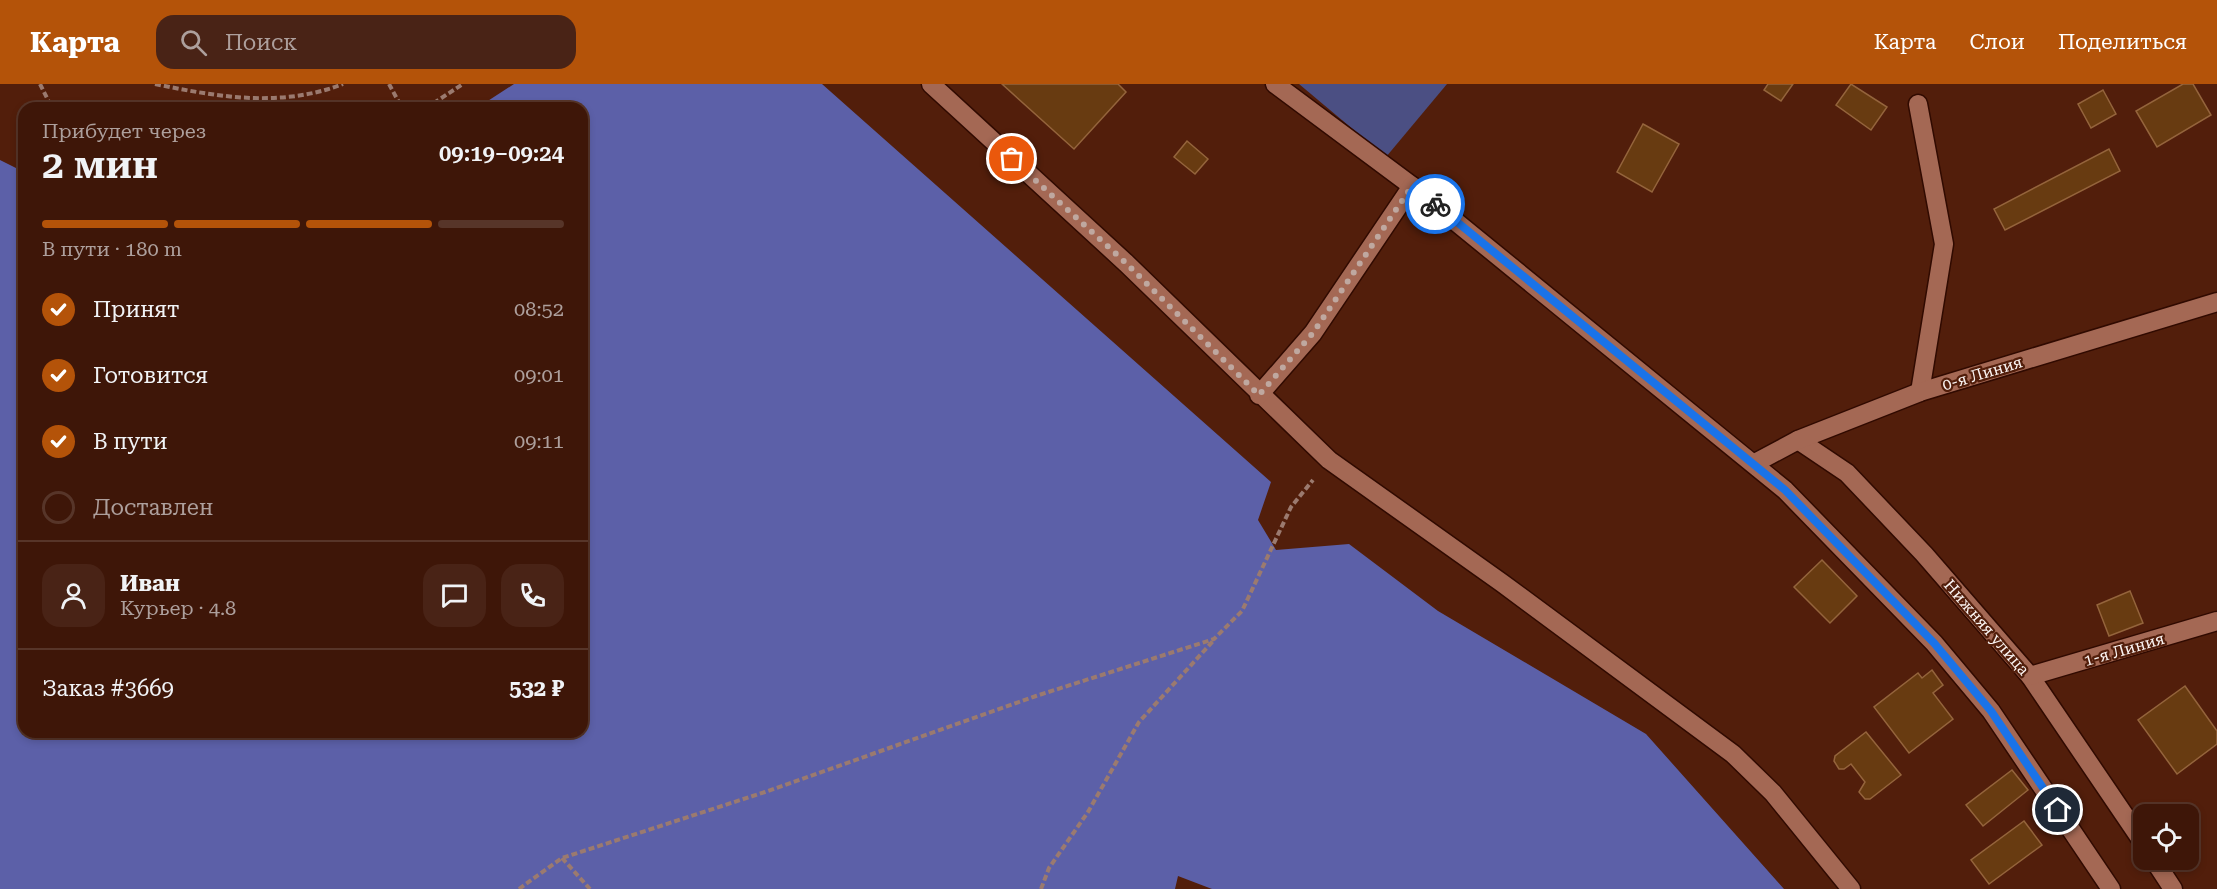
<!DOCTYPE html>
<html lang="ru">
<meta charset="utf-8">
<style>
body{margin:0;font-family:"Roboto Serif",serif;background:#492316;color:#f1f3f6;height:100vh;display:flex;flex-direction:column;font-size:22px;white-space:nowrap}
*{box-sizing:border-box;margin:0}
p{font-size:20px;color:#ad9f9c}
.icon{flex:none;width:33px;height:33px;fill:none;stroke:currentColor;stroke-width:2;stroke-linecap:round;stroke-linejoin:round}
.map{position:relative;flex:1;overflow:hidden}
.panel{position:absolute;left:18px;top:18px;width:570px;height:636px;display:flex;flex-direction:column;background:#3e1608;border-radius:18px;box-shadow:0 3px 9px #0003,0 0 0 2px #573529}
.panel>*{flex:none}
.controls{position:absolute;left:2133px;top:720px;display:grid;gap:12px}
.controls a{display:grid;place-items:center;width:66px;height:66px;border-radius:12px;background:#3e1608;box-shadow:0 3px 9px #0003,0 0 0 2px #573529;font-size:30px}
.pin{position:absolute;display:grid;place-items:center;width:51px;height:51px;color:#fff;margin:-26px;border:3px solid #fff;border-radius:50%;box-shadow:0 2px 6px #0007}
.courier{position:absolute;display:grid;place-items:center;width:60px;height:60px;margin:-30px;border:4px solid #1a73e8;border-radius:50%;background:#fff;color:#222;box-shadow:0 2px 8px #0007}
.overview em{font-style:normal;font-weight:600}
.overview div{display:flex;flex-direction:column-reverse}
.overview{display:flex;align-items:center;justify-content:space-between;height:102px;padding:0 24px}
h1{font-size:39px;font-weight:600;line-height:45px}
.bar{display:grid;grid-template-columns:repeat(4,1fr);gap:9px 6px;align-content:center;height:72px;padding:0 24px}
.bar i{height:8px;border-radius:4px;background:#573529}
.bar .active{background:#b45309}
.bar p{grid-column:span 4}
.line{display:flex;align-items:center;gap:15px;padding:0 24px;border-top:2px solid #573529}
.line div{flex:1}
.round{display:grid;place-items:center;flex:none;width:63px;height:63px;border-radius:18px;background:#492316}
ol{padding:0 24px;list-style:none}
li{display:flex;align-items:center;gap:18px;height:66px}
li p{margin-inline-start:auto}
li .icon{padding:6px;border-radius:50%;background:#b45309;color:#fff;stroke-width:4}
li:last-child{color:#ad9f9c}
li i{width:33px;height:33px;border:3px solid #573529;border-radius:50%}
header{display:flex;align-items:center;gap:36px;box-sizing:border-box;height:84px;padding:0 30px;background:#b45309;color:#fff}
header strong{font-size:28px}
nav{display:flex;gap:33px;margin-inline-start:auto;font-size:21px}
.search{width:420px;height:54px;background:#492316;display:flex;align-items:center;gap:15px;box-sizing:border-box;padding:0 21px;border-radius:18px;color:#ad9f9c;font-size:22px}
.map>svg:first-child{display:block}
.green{fill:#4b4f83}
.forest{fill:#5c60a8}
.building{fill:#683b11;stroke:#94643c;stroke-width:1.5}
.lines{fill:none;stroke-linecap:round;stroke-linejoin:round}
.lane-casing{stroke:#300a00;stroke-width:21}
.street-casing{stroke:#300a00;stroke-width:21}
.path{stroke:#9b7a6f;stroke-width:4;stroke-dasharray:6 3;stroke-linecap:butt}
.lane{stroke:#a46854;stroke-width:18}
.street{stroke:#a46854;stroke-width:18}
.done{stroke:#bfa8a0;stroke-width:6;stroke-dasharray:0 10.8}
.route{stroke:#1a73e8;stroke-width:8}
.labels{text-anchor:middle;stroke-width:4.5;stroke-linejoin:round;paint-order:stroke}
.street-label{font-size:16px;fill:#faf3f1;stroke:#521e0b}
</style>
<header>
<strong>Карта</strong>
<div class="search"><svg class="icon" aria-label="search" viewBox="0 0 24 24"><circle cx="10" cy="10" r="6"/><path d="M15 15l6 6"/></svg>Поиск</div>
<nav><a>Карта</a><a>Слои</a><a>Поделиться</a></nav>
</header>
<div class="map">
<svg width="2217" height="805" viewBox="0 0 2217 805">
<rect width="100%" height="100%" fill="#521e0b"/>
<path class="green" d="M1299 0H1447L1386 73Z"/>
<path class="forest" d="M514 0H822L1271 398 1258 436 1276 466 1349 460 1438 527 1646 650 1784 805H1212L1178 792 1175 805H0V76L24 88V648H582V24H477Z"/>
<g class="building">
<path d="M1002 0H1118L1126 8 1074 65Z"/>
<path d="M1768 0H1793L1781 17 1764 6Z"/>
<path d="M1851 0 1887 23 1871 46 1836 21Z"/>
<path d="M2183 0H2193L2211 31 2157 63 2136 27Z"/>
<path d="M2103 6 2116 30 2091 44 2078 20Z"/>
<path d="M1643 40 1679 60 1652 108 1617 88Z"/>
<path d="M1187 57 1208 75 1195 90 1174 73Z"/>
<path d="M2109 65 2120 87 2005 146 1994 125Z"/>
<path d="M1822 476 1857 512 1830 539 1794 503Z"/>
<path d="M2130 507 2143 539 2109 552 2097 521Z"/>
<path d="M1932 586 1943 601 1933 609 1953 635 1909 669 1874 623 1918 589 1922 594Z"/>
<path d="M2185 602 2217 647V660L2177 690 2138 636Z"/>
<path d="M1866 648 1901 691 1870 715H1865L1859 708 1865 698 1851 680 1844 685H1839L1834 677 1835 672Z"/>
<path d="M2012 686 2028 706 1983 742 1966 721Z"/>
<path d="M2024 737 2042 761 1989 800 1971 776Z"/>
</g>
<g class="lines">
<defs>
<g id="lane">
<path d="M1275 0 1412 102"/>
<path d="M1918 20 1944 160 1920 308"/>
</g>
<g id="street">
<path d="M931 0 1126 179 1329 376 1502 499 1733 670 1773 709 1851 805"/>
<path d="M1259 311 1313 249 1412 102 1785 406 1934 559 1991 627 2111 805"/>
<path d="M1798 356 1847 389 1924 470 2030 592 2144 760"/>
<path d="M1755 379 1798 356 1920 308 2217 218"/>
<path d="M2030 592 2217 537"/>
<path d="M2154 776 2173 805"/>
</g>
</defs>
<use href="#lane" class="lane-casing"/>
<use href="#street" class="street-casing"/>
<g class="path">
<path d="M40 0 52 24"/>
<path d="M155 0C218 13 281 24 343 0"/>
<path d="M389 0 402 24"/>
<path d="M426 24 463 0"/>
<path d="M562 774 590 805"/>
<path d="M519 805 562 774 765 708 1036 612 1214 555 1242 527 1291 423 1313 396"/>
<path d="M1041 805 1049 784 1088 728 1139 638 1214 556"/>
</g>
<use href="#lane" class="lane"/>
<use href="#street" class="street"/>
</g>
<g class="lines">
<path class="done" d="M1012 75 1126 179 1259 311 1313 249 1412 102 1435 120"/>
<path class="route" d="M1435 120 1785 406 1934 559 1991 627 2058 726"/>
</g>
<g class="labels">
<g class="street-label">
<text transform="translate(1982 289) rotate(-17)" y="6">0-я Линия</text>
<text transform="translate(1987 543) rotate(49)" y="6">Нижняя улица</text>
<text transform="translate(2124 565) rotate(-16)" y="6">1-я Линия</text>
</g>
</g>
</svg>
<div class="controls">
<a><svg class="icon" aria-label="locate" viewBox="0 0 24 24"><circle cx="12" cy="12" r="6"/><path d="M12 2v4M12 18v4M2 12h4M18 12h4"/></svg></a>
</div>
<div class="pin" style="left:1012px;top:75px;background:#ea580c"><svg class="icon" aria-label="bag" viewBox="0 0 24 24"><path d="M5 8h14l-1 12H6zM9 8a3 3 0 0 1 6 0"/></svg></div>
<div class="pin" style="left:2058px;top:726px;background:#1f2937"><svg class="icon" aria-label="home" viewBox="0 0 24 24"><path d="M3 11l9-7 9 7M6 9v11h12V9"/></svg></div>
<div class="courier" style="left:1435px;top:120px"><svg class="icon" aria-label="bike" viewBox="0 0 24 24"><circle cx="6" cy="16" r="4"/><circle cx="18" cy="16" r="4"/><path d="M6 16l4-8h5l3 8M10 8l3 8H6M13 5h3"/></svg></div>
<section class="panel">
<div class="overview"><div><h1>2 мин</h1><p>Прибудет через</p></div><em>09:19–09:24</em></div>
<div class="bar"><i class="active"></i><i class="active"></i><i class="active"></i><i></i><p>В пути · 180 m</p></div>
<ol>
<li><svg class="icon" aria-label="check" viewBox="0 0 24 24"><path d="M5 12l5 5 9-10"/></svg>Принят<p>08:52</p></li>
<li><svg class="icon" aria-label="check" viewBox="0 0 24 24"><path d="M5 12l5 5 9-10"/></svg>Готовится<p>09:01</p></li>
<li><svg class="icon" aria-label="check" viewBox="0 0 24 24"><path d="M5 12l5 5 9-10"/></svg>В пути<p>09:11</p></li>
<li><i></i>Доставлен</li>
</ol>
<div class="line" style="height:108px"><a class="round"><svg class="icon" aria-label="person" viewBox="0 0 24 24"><circle cx="12" cy="8" r="4"/><path d="M4 21q1-7 8-7t8 7"/></svg></a><div><b>Иван</b><p>Курьер · 4.8</p></div><a class="round"><svg class="icon" aria-label="chat" viewBox="0 0 24 24"><path d="M4 5h16v11H9l-5 4z"/></svg></a><a class="round"><svg class="icon" aria-label="phone" viewBox="0 0 24 24"><path d="M5 4h4l2 5-3 2q2 4 5 5l2-3 5 2v4C11 20 4 13 5 4z"/></svg></a></div>
<div class="line" style="height:78px"><div>Заказ #3669</div><b>532 ₽</b></div>
</section>
</div>
